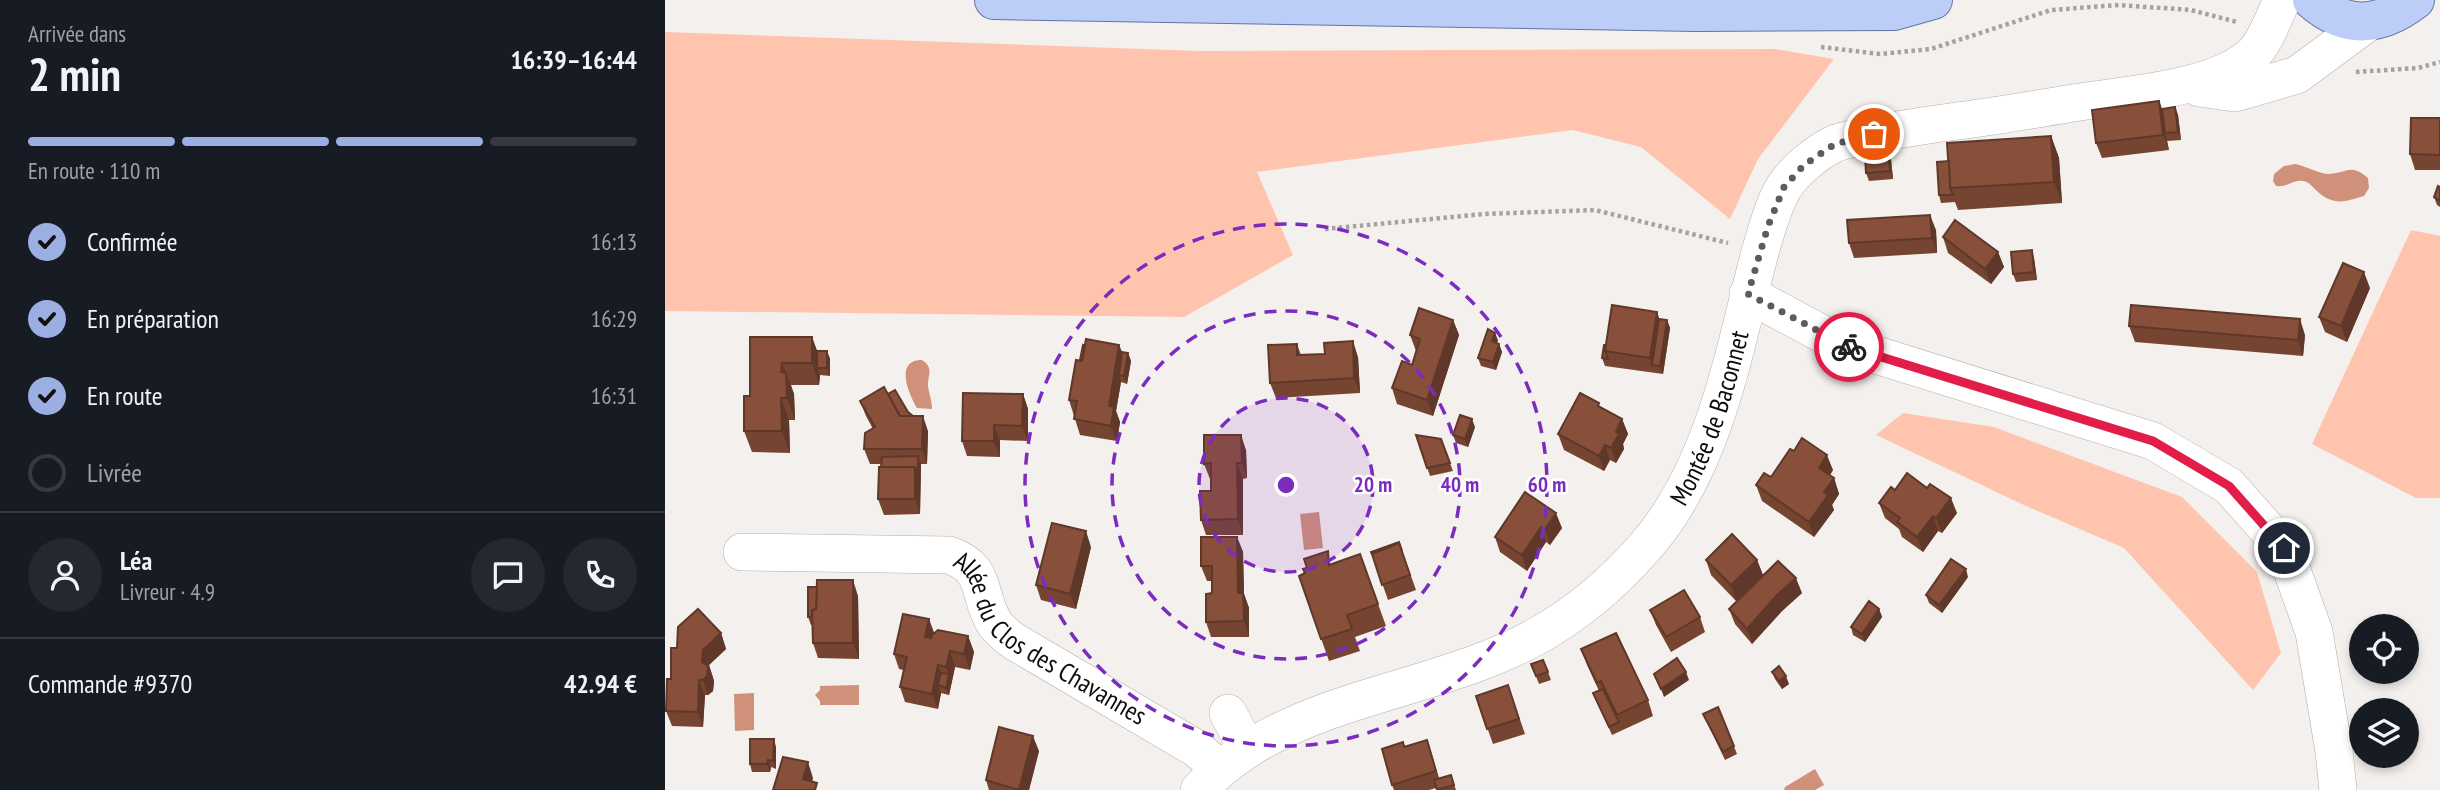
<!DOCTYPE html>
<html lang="fr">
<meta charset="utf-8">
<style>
body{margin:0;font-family:"PT Sans Narrow",sans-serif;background:#242831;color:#f1f3f6;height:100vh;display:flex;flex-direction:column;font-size:26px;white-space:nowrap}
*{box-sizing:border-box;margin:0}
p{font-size:23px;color:#9ea1a6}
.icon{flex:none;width:38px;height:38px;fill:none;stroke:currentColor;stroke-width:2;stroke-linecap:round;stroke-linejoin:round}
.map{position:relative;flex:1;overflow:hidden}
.details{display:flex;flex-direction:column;background:#171b24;width:665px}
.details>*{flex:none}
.controls{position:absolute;left:1684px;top:614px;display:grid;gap:14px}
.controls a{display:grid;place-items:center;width:70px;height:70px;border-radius:50%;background:#171b24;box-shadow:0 4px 10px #0003;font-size:35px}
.pin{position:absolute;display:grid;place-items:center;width:60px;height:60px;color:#fff;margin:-30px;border:4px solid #fff;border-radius:50%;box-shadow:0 2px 7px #0007}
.courier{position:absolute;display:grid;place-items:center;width:70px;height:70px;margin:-35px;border:5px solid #e11d48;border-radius:50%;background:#fff;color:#222;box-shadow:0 2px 9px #0007}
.head em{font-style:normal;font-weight:800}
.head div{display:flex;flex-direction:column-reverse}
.head{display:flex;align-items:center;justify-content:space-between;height:119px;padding:0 28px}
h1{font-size:46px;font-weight:800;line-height:52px}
.bar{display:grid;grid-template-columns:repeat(4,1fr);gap:10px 7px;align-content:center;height:84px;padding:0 28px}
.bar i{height:9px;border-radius:5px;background:#363941}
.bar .current{background:#9cafe3}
.bar p{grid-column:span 4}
.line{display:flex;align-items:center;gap:18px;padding:0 28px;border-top:2px solid #363941}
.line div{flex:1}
.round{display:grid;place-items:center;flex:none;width:74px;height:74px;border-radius:37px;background:#242831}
ol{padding:0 28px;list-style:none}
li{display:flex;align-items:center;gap:21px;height:77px}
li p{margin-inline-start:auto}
li .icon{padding:7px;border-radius:50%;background:#9cafe3;color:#111;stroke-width:4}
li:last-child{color:#9ea1a6}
li i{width:38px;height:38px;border:4px solid #363941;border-radius:50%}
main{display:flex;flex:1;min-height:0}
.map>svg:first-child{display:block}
.green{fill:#ffc4ad}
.water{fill:#cf9179}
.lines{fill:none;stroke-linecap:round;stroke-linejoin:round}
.minor-casing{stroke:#b3afad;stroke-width:38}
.major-casing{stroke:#6275a2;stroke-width:40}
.path{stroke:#a6a2a1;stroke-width:4.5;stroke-dasharray:3.5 3.5;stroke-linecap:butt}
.minor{stroke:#fff;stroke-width:37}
.major{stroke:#bccef7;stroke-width:38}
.wall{fill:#754532}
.shaded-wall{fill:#5f3829}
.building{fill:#88503a;stroke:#5f3829;stroke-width:2}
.done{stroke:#5e5c5b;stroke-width:7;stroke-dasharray:0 12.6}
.route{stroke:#e11d48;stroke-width:9}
.ring{fill:none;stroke:#7b2cbf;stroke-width:3.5;stroke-dasharray:12 9}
.labels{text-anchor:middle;stroke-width:5;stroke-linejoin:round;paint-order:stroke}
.street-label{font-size:26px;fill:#0e0c0c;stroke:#fff}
.centre{fill:#7b2cbf;stroke:#fff;stroke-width:3.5}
.ring-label{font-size:21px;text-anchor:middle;font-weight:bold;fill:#7b2cbf;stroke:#fff;stroke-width:5;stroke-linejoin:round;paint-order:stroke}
</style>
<main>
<section class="details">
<div class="head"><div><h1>2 min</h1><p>Arrivée dans</p></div><em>16:39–16:44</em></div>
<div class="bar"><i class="current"></i><i class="current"></i><i class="current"></i><i></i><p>En route · 110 m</p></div>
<ol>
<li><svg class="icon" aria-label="check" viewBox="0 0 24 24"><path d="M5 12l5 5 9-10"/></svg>Confirmée<p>16:13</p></li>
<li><svg class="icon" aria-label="check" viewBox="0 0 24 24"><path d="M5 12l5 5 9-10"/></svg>En préparation<p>16:29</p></li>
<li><svg class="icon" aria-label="check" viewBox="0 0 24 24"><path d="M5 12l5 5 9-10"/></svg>En route<p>16:31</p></li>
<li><i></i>Livrée</li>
</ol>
<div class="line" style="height:126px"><a class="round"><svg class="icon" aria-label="person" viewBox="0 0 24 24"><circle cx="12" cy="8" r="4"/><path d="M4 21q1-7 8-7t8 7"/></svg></a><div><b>Léa</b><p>Livreur · 4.9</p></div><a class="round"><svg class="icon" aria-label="chat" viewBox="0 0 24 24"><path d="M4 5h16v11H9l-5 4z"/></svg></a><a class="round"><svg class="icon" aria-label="phone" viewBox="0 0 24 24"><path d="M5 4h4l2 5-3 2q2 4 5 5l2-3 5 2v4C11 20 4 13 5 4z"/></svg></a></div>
<div class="line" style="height:91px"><div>Commande #9370</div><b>42.94 €</b></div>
</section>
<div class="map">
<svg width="1775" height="790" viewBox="0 0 1775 790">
<rect width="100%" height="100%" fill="#f4f0ee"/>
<g class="green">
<path d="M0 32 535 51 1110 49 1169 59 1093 159 1065 219 976 147 908 130 592 172 628 255 519 317 0 311Z"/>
<path d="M1746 230 1775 236V498H1751L1647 444Z"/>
<path d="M1238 413 1329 427 1517 497 1592 572 1616 653 1588 690 1459 548 1361 506 1211 435Z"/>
</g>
<g class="water">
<path d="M1630 164C1641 166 1654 174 1664 174 1683 173 1685 163 1703 178L1704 188 1699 196C1679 202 1668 206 1652 191 1647 187 1645 182 1638 181 1628 179 1622 188 1611 186L1608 181 1609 174 1619 166Z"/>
<path d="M257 360C269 368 263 374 263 386 264 394 267 400 267 409L252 408C244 394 229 360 257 360Z"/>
<path d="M654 512 658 548 639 550 635 514Z"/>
<path d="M194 685V705H155V701L150 695 155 690V686Z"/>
<path d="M89 693V730L70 731 69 694Z"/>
<path d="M1150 769 1159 785 1150 790H1119L1120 787Z"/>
</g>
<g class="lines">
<defs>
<g id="minor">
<path d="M1534 88 1570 93 1632 75 1705 21"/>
<path d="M1083 294 1176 344 1488 441 1564 486 1619 548 1649 632 1669 751 1673 790"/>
<path id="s1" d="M77 552 284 555C324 569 311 594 330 624 335 631 343 637 350 642L532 749 554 768"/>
<path d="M563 713 582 749"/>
<path id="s2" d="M534 790C620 696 765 696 872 636 912 614 949 582 979 548 1023 499 1048 432 1065 370 1076 330 1085 289 1096 249 1102 229 1108 205 1119 187 1130 170 1151 153 1169 144 1178 140 1189 139 1198 137 1227 130 1255 126 1285 122 1326 117 1367 110 1408 103 1457 95 1556 89 1590 52 1602 38 1609 17 1617 0"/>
</g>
<g id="major">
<path d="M329 0 1030 12 1229 11 1268 0"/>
<path d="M1647 0C1681 30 1715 27 1750 0"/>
</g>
</defs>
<use href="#minor" class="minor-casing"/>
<use href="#major" class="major-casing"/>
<g class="path">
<path d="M1156 47 1215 54 1266 49 1386 10 1454 5 1526 10 1572 22"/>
<path d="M1691 72 1753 68 1775 62"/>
<path d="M660 229 819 214 930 210 1063 243"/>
</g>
<use href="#minor" class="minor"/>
<use href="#major" class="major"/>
</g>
<g class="wall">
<path d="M1494 101 1497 109 1510 107 1513 115 1516 140 1502 141 1504 150 1437 158 1431 143Z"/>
<path d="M1775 118V170H1750L1745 154Z"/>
<path d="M1386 136 1394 158 1397 203 1293 210 1290 202 1276 203 1274 195 1284 161Z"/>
<path d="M1223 152 1226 160 1228 179 1204 181 1201 173Z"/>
<path d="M1775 187V207L1772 205 1769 197Z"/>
<path d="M1271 230 1272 253 1189 258 1184 243Z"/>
<path d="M1278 237 1333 252 1339 267 1326 284 1283 253Z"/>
<path d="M1369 258 1372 280 1351 282 1348 274Z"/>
<path d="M1705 288 1682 342 1660 332 1654 317Z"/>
<path d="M992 312 994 319 1002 320 1005 328 998 374 940 366 937 358 941 345Z"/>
<path d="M788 320 794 335 768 416 732 404 727 388 747 365 751 351 745 335Z"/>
<path d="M1464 326 1640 335 1638 356 1470 342Z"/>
<path d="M85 337H147L152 351H162L165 359V376L155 375 154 385H126L129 394 130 420H124L125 453 87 452 79 431 85 396Z"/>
<path d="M833 340 832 343 834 344 837 352 831 370 816 366 813 358Z"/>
<path d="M632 344 636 355 660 354 693 357 695 393 611 398 605 383Z"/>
<path d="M454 345 457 352 463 353 466 361 462 384 456 382 451 411 455 422 452 441 415 435 404 400 415 360Z"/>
<path d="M223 394 263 431 262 464H256L255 514 219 515 213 499 216 464H205L199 449 208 429 201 416 195 401Z"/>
<path d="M358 394 363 409V441L335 440V457L302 456 297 441Z"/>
<path d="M936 408 957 419 963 434 958 444 959 449 951 463 945 460 939 471 899 450 893 434Z"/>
<path d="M810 427 803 447 791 443 788 435Z"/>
<path d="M751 435 776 439 788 471 765 476Z"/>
<path d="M581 450 582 478 578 479V535H541L536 520 546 491V479H545L539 464Z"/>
<path d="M1168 470 1165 475 1169 478 1174 494 1167 505 1169 510 1149 537 1097 501 1091 485 1106 477Z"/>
<path d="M1230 490 1292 513 1277 533 1273 531 1258 552 1237 537 1234 529 1220 518 1214 503Z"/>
<path d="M860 492 897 528 885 545 881 542 862 571 835 552 830 537Z"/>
<path d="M572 537 578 552 579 594 584 608V637H546L541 622 547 593V581H542L536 566Z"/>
<path d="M734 542 751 590 723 600 706 552Z"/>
<path d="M426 547 411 609 376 600 371 585Z"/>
<path d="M695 554 721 626 690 637 695 651 664 661 634 576Z"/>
<path d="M1041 560H1092L1098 575 1071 601 1046 575Z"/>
<path d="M1303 577 1277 613 1264 603 1261 595Z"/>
<path d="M1137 593 1117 611 1087 644 1070 624 1064 609Z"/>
<path d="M193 596 194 659 153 658 148 643 147 625H146L143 617Z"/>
<path d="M1214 609 1217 617 1200 642 1188 635 1186 627Z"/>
<path d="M985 610 1035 617 1040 632 1006 652 991 625Z"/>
<path d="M56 633 61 649 44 665 49 681 48 691 43 695H40L38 727 7 726 1 711 12 648Z"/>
<path d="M269 633 303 636 309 652 305 670 290 667 284 695 276 693 273 709 240 702 235 687 238 670 234 669 229 654Z"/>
<path d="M916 649 983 700 988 716 947 735 928 693 934 691 922 665Z"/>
<path d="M866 664 883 672 886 680 874 684Z"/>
<path d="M1107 672 1124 684 1117 689 1110 679Z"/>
<path d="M843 685 860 734 828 744 811 696Z"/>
<path d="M1053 707 1072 754 1060 760 1038 714Z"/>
<path d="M738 742 740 746 763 743 774 778 786 775 791 790H772L771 788 764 790H729L727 785Z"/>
<path d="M111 747V769L106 767 105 772H87L85 764Z"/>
<path d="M374 751 364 790H324L321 780Z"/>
</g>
<g class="shaded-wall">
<path d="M1494 101 1500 117V133L1502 141 1504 150 1498 135Z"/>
<path d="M1510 107 1513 115 1516 140 1513 132Z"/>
<path d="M1386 136 1394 158 1397 203 1389 182Z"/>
<path d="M1223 152 1226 160 1228 179 1225 171Z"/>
<path d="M1265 215 1271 230 1272 253 1267 238Z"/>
<path d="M1367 250 1369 258 1372 280 1369 272Z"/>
<path d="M1333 252 1339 267 1326 284 1320 269Z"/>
<path d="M1699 272 1705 288 1682 342 1676 326Z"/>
<path d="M992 312 997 327 987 365 985 358Z"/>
<path d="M1635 319 1640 335 1638 356 1633 340Z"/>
<path d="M788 320 794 335 768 416 762 400Z"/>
<path d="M1002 320 1005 328 998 374 995 366Z"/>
<path d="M830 333 833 340 829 349 827 341Z"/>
<path d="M147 337 155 359 152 368 155 375 154 385 147 363Z"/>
<path d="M688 341 693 357 695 393 689 378Z"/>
<path d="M834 344 837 352 831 370 828 362Z"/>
<path d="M454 345 460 360 454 375 456 382 451 411 455 422 452 441 446 426 444 406Z"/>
<path d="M162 351 165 359V376L162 368Z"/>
<path d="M463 353 466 361 462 384 459 376Z"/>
<path d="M117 363 129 394 130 420 122 398 116 372Z"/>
<path d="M358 394 363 409V441L357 426Z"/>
<path d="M116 398 124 420 125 453 117 431Z"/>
<path d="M258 416 263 431 262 464 257 449Z"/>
<path d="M807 419 810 427 803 447 800 439Z"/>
<path d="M957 419 963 434 958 444 959 449 951 463 946 448 951 432Z"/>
<path d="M329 425 335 440V457L329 441Z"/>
<path d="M576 435 581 450 582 478 577 463Z"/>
<path d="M940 445 945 460 939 471 934 456Z"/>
<path d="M1162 455 1168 470 1159 484 1154 468Z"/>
<path d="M253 456 256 464 255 514 250 499V467Z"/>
<path d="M572 463 578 479V535L573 519Z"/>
<path d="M1169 478 1174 494 1167 505 1169 510 1149 537 1144 522 1159 492Z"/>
<path d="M1286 498 1292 513 1277 533 1271 518Z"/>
<path d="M891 513 897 528 885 545 880 529Z"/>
<path d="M1268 516 1273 531 1258 552 1252 537Z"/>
<path d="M876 527 881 542 862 571 857 555Z"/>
<path d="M421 531 426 547 411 609 405 594Z"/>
<path d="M572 537 578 552 579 594 584 608V637L579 621 573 593Z"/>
<path d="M1092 560 1098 575 1071 601 1066 585Z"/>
<path d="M1301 569 1303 577 1277 613 1274 605Z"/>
<path d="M1131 578 1137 593 1117 611 1087 644 1082 629 1112 595Z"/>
<path d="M188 580 193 596 194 659 188 643Z"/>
<path d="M1214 609 1217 617 1200 642 1197 634Z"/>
<path d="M264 619 270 635 265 652 260 637Z"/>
<path d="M56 633 61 649 44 665 49 681 48 691 43 695 38 680V650Z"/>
<path d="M303 636 309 652 305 670 299 654Z"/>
<path d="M285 651 290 667 284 695 281 688 284 674 281 667Z"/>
<path d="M273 665 279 681 273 685 276 693 273 709 267 694Z"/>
<path d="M1021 672 1024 680 999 697 996 689Z"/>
<path d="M1121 676 1124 684 1117 689 1114 681Z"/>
<path d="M34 680 40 695 38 727 33 712Z"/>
<path d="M368 736 374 751 364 790H355Z"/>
<path d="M109 739 111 747V769L108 761Z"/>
<path d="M762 740 767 755 776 786 771 771Z"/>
<path d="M103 760 106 767 105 772 102 764Z"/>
<path d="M143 762 148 778 145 790 138 779Z"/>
</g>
<g class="building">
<path d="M1494 101 1498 135 1431 143 1427 110Z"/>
<path d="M1510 107 1513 132 1500 133 1497 109Z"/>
<path d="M1746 118H1775V155L1745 154Z"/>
<path d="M1386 136 1389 182 1285 188 1282 143Z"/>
<path d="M1223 152 1225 171 1201 173 1200 154Z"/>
<path d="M1284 161 1285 188 1288 195H1274L1272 162Z"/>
<path d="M1773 186 1775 187V201L1769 197Z"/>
<path d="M1265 215 1267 238 1184 243 1182 220Z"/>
<path d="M1290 220 1333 252 1320 269 1278 237Z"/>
<path d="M1367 250 1369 272 1348 274 1346 252Z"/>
<path d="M1678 263 1699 272 1676 326 1654 317Z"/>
<path d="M947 305 992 312 985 358 940 351Z"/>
<path d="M1466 305 1635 319 1633 340 1464 326Z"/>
<path d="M754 308 788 320 762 400 727 388 737 361 747 365 755 339 745 335Z"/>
<path d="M994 319 1002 320 995 366 987 365Z"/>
<path d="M823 329 830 333 827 341 834 344 828 362 813 358Z"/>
<path d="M85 337H147V363H117L116 372 121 373 122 398H116L117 431H79V396H85Z"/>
<path d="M421 339 454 345 444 406 449 407 446 426 409 419 412 401 404 400 411 360 417 361Z"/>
<path d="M688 341 689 378 605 383 603 345 632 344V355L660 354 659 343Z"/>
<path d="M418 345 420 346 417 361 415 360Z"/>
<path d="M939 345H941L940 351 943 359 937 358Z"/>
<rect x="152" y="351" width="10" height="17"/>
<path d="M457 352 463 353 459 376 454 375Z"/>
<path d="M219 387 235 416H258L257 449H199L200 433 210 427 195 401Z"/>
<path d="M230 390 243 412 248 416H235L223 394Z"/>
<path d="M298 393 358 394 357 426 329 425V441H297Z"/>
<path d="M915 393 934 403 933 406 957 419 951 432 954 434 946 448 940 445 934 456 893 434Z"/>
<path d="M795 415 807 419 800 439 788 435Z"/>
<path d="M539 435H576L577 463H572L573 519 536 520 535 491H546V463L539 464Z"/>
<path d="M751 435 776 439 785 463 762 468Z"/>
<path d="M1137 438 1162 455 1154 468 1169 478 1159 492 1163 495 1144 522 1091 485 1099 473 1106 477 1125 449 1129 451Z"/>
<path d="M253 456V475L250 467H216L217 457Z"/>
<path d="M214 467H250V499H213Z"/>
<path d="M1242 473 1262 488 1265 484 1286 498 1271 518 1268 516 1252 537 1232 522 1235 518 1214 503 1226 487 1230 490Z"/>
<path d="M860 492 891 513 880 529 876 527 857 555 830 537Z"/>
<path d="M387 523 421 531 405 594 371 585Z"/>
<path d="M1067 534 1092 560 1066 585 1041 560Z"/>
<path d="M536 537H572L573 593H578L579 621 541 622V594L547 593V566H536Z"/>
<path d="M734 542 737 551 734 543 707 554 706 552Z"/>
<path d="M734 543 745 575 717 585 707 554Z"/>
<path d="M663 551 664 565 695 554 713 604 682 615 687 629 656 639 634 576 640 573 638 569 642 568 639 559Z"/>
<path d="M1286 559 1301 569 1274 605 1261 595Z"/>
<path d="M1113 561 1131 578 1112 595 1082 629 1064 609Z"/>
<path d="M152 580H188V643H148L147 610 151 609Z"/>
<path d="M143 587H152L151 609 147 610V617H143Z"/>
<path d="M1019 590 1035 617 1001 637 985 610Z"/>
<path d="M1204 601 1214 609 1197 634 1186 627Z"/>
<path d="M33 609 56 633 38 650 37 662 43 666 42 676 38 680H34L33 712 1 711 2 679H6V648H12L13 627Z"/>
<path d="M238 614 264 619 260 637 266 638 267 635 273 630 303 636 299 654 285 651 281 667 273 665 267 694 235 687 242 657 229 654Z"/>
<path d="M951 633 983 700 952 715 936 681 932 683 916 649Z"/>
<path d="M1012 658 1021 672 996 689 989 674Z"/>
<path d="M878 660 883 672 871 676 866 664Z"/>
<path d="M1114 666 1121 676 1114 681 1107 672Z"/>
<path d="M276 673 284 674 281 688 273 685Z"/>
<path d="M843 685 854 719 822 729 811 696Z"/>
<path d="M938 689 954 722 944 727 928 693Z"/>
<path d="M1053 707 1069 746 1058 752 1038 714Z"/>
<path d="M334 727 368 736 354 790 321 780Z"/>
<path d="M85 739H109L108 761 103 760 102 764H85Z"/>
<path d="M762 740 771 771 727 785 717 749 738 742 739 747Z"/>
<path d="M118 757 143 762 138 779 152 783 150 790H108Z"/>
<path d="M786 775 789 785 772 790 769 780Z"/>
</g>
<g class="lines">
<path class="done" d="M1184 347 1083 294 1103 226 1119 187 1139 165 1170 144 1209 134"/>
<path class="route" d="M1184 347 1488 441 1564 486 1619 548"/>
</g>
<circle cx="621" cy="485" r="87" fill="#7b2cbf" fill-opacity=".12"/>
<g class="ring">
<circle cx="621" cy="485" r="87"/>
<circle cx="621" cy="485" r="174"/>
<circle cx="621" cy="485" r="261"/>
</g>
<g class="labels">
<g class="street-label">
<text dy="9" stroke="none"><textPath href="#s2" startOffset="662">Montée de Baconnet</textPath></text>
<text dy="9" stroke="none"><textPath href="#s1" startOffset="343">Allée du Clos des Chavannes</textPath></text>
</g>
</g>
<circle cx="621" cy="485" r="10" class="centre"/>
<g class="ring-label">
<text x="708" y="492">20 m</text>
<text x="795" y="492">40 m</text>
<text x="882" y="492">60 m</text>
</g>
</svg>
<div class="controls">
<a><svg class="icon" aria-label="locate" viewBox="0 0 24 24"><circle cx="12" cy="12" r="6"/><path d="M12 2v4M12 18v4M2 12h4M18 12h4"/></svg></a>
<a><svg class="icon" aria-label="layers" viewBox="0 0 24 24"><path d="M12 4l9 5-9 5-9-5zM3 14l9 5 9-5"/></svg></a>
</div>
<div class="pin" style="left:1209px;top:134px;background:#ea580c"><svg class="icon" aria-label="bag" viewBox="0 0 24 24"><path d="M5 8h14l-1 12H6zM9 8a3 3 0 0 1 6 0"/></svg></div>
<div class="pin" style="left:1619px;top:548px;background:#1f2937"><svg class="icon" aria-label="home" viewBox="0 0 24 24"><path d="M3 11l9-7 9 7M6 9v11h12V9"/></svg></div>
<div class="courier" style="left:1184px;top:347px"><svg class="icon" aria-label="bike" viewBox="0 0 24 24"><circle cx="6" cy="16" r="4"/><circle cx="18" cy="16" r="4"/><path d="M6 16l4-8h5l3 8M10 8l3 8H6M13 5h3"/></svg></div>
</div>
</main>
